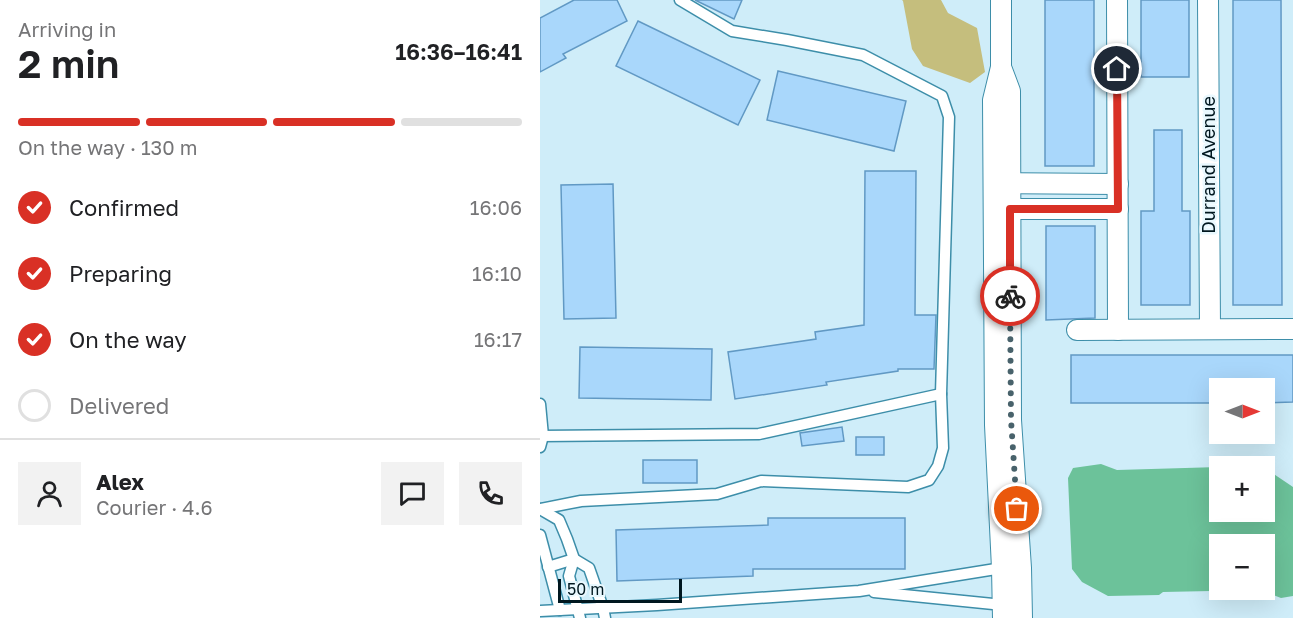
<!DOCTYPE html>
<meta charset="utf-8">
<style>
body{margin:0;font-family:"Golos Text",sans-serif;background:#f2f2f2;color:#202124;height:100vh;display:flex;flex-direction:column;font-size:22px;white-space:nowrap}
*{box-sizing:border-box;margin:0}
p{font-size:20px;color:#757577}
.icon{flex:none;width:33px;height:33px;fill:none;stroke:currentColor;stroke-width:2;stroke-linecap:round;stroke-linejoin:round}
.map{position:relative;flex:1;overflow:hidden}
.drawer{display:flex;flex-direction:column;background:#fff;width:540px}
.drawer>*{flex:none}
.needle{width:39px;rotate:90deg}
.fabs{position:absolute;left:669px;top:378px;display:grid;gap:12px}
.fabs a{display:grid;place-items:center;width:66px;height:66px;border-radius:0px;background:#fff;box-shadow:0 6px 24px #0002;font-size:30px}
.scale{position:absolute;left:18px;bottom:15px;width:124px;box-sizing:border-box;padding-left:6px;border:3px solid #00171f;border-top:0;font-size:16px;line-height:21px;white-space:nowrap;color:#00171f;-webkit-text-stroke:4px #e9f8fe;paint-order:stroke}
.pin{position:absolute;display:grid;place-items:center;width:51px;height:51px;color:#fff;margin:-26px;border:3px solid #fff;border-radius:50%;box-shadow:0 2px 6px #0007}
.courier{position:absolute;display:grid;place-items:center;width:60px;height:60px;margin:-30px;border:4px solid #d93025;border-radius:50%;background:#fff;color:#222;box-shadow:0 2px 8px #0007}
.summary em{font-style:normal;font-weight:600}
.summary div{display:flex;flex-direction:column-reverse}
.summary{display:flex;align-items:center;justify-content:space-between;height:102px;padding:0 18px}
h1{font-size:39px;font-weight:600;line-height:45px}
.bar{display:grid;grid-template-columns:repeat(4,1fr);gap:9px 6px;align-content:center;height:72px;padding:0 18px}
.bar i{height:8px;border-radius:4px;background:#e0e0e0}
.bar .active{background:#d93025}
.bar p{grid-column:span 4}
.line{display:flex;align-items:center;gap:15px;padding:0 18px;border-top:2px solid #e0e0e0}
.line div{flex:1}
.round{display:grid;place-items:center;flex:none;width:63px;height:63px;border-radius:0px;background:#f2f2f2}
ol{padding:0 18px;list-style:none}
li{display:flex;align-items:center;gap:18px;height:66px}
li p{margin-inline-start:auto}
li .icon{padding:6px;border-radius:50%;background:#d93025;color:#fff;stroke-width:4}
li:last-child{color:#757577}
li i{width:33px;height:33px;border:3px solid #e0e0e0;border-radius:50%}
main{display:flex;flex:1;min-height:0}
.map>svg:first-child{display:block}
.green{fill:#c5be7d}
.water{fill:#6cc29a}
.building{fill:#a9d7fb;stroke:#6199c4;stroke-width:1.5}
.lines{fill:none;stroke-linecap:round;stroke-linejoin:round}
.lane-casing{stroke:#3d8ea9;stroke-width:13}
.street-casing{stroke:#3d8ea9;stroke-width:22}
.lane{stroke:#fff;stroke-width:10}
.street{stroke:#fff;stroke-width:20}
.done{stroke:#48626b;stroke-width:6;stroke-dasharray:0 10.8}
.route{stroke:#d93025;stroke-width:8}
.labels{text-anchor:middle;stroke-width:5;stroke-linejoin:round;paint-order:stroke}
.street-label{font-size:18px;fill:#00171f;stroke:#e9f8fe}
</style>
<main>
<section class="drawer">
<div class="summary"><div><h1>2 min</h1><p>Arriving in</p></div><em>16:36–16:41</em></div>
<div class="bar"><i class="active"></i><i class="active"></i><i class="active"></i><i></i><p>On the way · 130 m</p></div>
<ol>
<li><svg class="icon" aria-label="check" viewBox="0 0 24 24"><path d="M5 12l5 5 9-10"/></svg>Confirmed<p>16:06</p></li>
<li><svg class="icon" aria-label="check" viewBox="0 0 24 24"><path d="M5 12l5 5 9-10"/></svg>Preparing<p>16:10</p></li>
<li><svg class="icon" aria-label="check" viewBox="0 0 24 24"><path d="M5 12l5 5 9-10"/></svg>On the way<p>16:17</p></li>
<li><i></i>Delivered</li>
</ol>
<div class="line" style="height:108px"><a class="round"><svg class="icon" aria-label="person" viewBox="0 0 24 24"><circle cx="12" cy="8" r="4"/><path d="M4 21q1-7 8-7t8 7"/></svg></a><div><b>Alex</b><p>Courier · 4.6</p></div><a class="round"><svg class="icon" aria-label="chat" viewBox="0 0 24 24"><path d="M4 5h16v11H9l-5 4z"/></svg></a><a class="round"><svg class="icon" aria-label="phone" viewBox="0 0 24 24"><path d="M5 4h4l2 5-3 2q2 4 5 5l2-3 5 2v4C11 20 4 13 5 4z"/></svg></a></div>
</section>
<div class="map">
<svg width="753" height="618" viewBox="0 0 753 618">
<rect width="100%" height="100%" fill="#cfedf9"/>
<path class="green" d="M362 0H401L408 13 437 28 445 72 430 83 383 66 372 49 363 1Z"/>
<path class="water" d="M561 464 577 470 679 467 680 512H724L725 468 753 487V596L741 598 720 590H724V544H680V590H701L684 594 671 591 623 592 619 595 568 596 542 582 532 569 528 478 533 468Z"/>
<g class="building">
<path d="M34 0H77L87 21 23 54 26 58 0 72V18Z"/>
<path d="M155 0H202L194 19Z"/>
<rect x="505" y="0" width="49" height="166"/>
<rect x="601" y="0" width="48" height="77"/>
<path d="M693 0H741L742 305H693Z"/>
<path d="M98 21 220 80 198 125 76 66Z"/>
<path d="M238 71 366 101 354 151 227 120Z"/>
<path d="M614 130H642V211H650V305H601V211H614Z"/>
<path d="M325 171H376L375 315H396L394 369H358V371L286 382 287 385 195 399 188 352 276 339 275 332 324 325Z"/>
<path d="M73 184 76 318 24 319 21 185Z"/>
<path d="M506 226H555V318L506 320Z"/>
<path d="M40 347 172 349 171 400 39 398Z"/>
<path d="M531 355H753V402L724 403V388H680V403H531Z"/>
<path d="M302 427 304 441 262 446 260 433Z"/>
<rect x="316" y="437" width="28" height="18"/>
<rect x="103" y="460" width="54" height="23"/>
<path d="M228 518H365V569H213V576L77 581 76 530 228 525Z"/>
</g>
<g class="lines">
<defs>
<g id="lane">
<path d="M0 404 3 436 0 447"/>
<path d="M0 436 219 434 401 394"/>
<path d="M0 509 41 501 177 494 221 481 368 487 389 480 398 466 403 448 401 394 409 117 402 96 323 55 247 40 192 31 140 0"/>
<path d="M0 509 19 520 27 539 34 559 29 576 40 618"/>
<path d="M0 535 20 610"/>
<path d="M34 559 49 568 63 608 65 618"/>
<path d="M8 567 34 559"/>
<path d="M334 592 463 605"/>
<path d="M0 611 117 605 319 591 462 568"/>
</g>
<g id="street">
<path d="M461 0V67L453 100 455 425 462 568 463 618"/>
<path d="M577 0 578 330"/>
<path d="M668 0 670 329"/>
<path d="M461 67 470 91 471 420 481 568 482 618"/>
<path d="M457 183 578 184"/>
<path d="M457 209H578"/>
<path d="M537 330 753 329"/>
</g>
</defs>
<use href="#lane" class="lane-casing"/>
<use href="#street" class="street-casing"/>
<use href="#lane" class="lane"/>
<use href="#street" class="street"/>
</g>
<g class="lines">
<path class="done" d="M470 296 471 420 477 509"/>
<path class="route" d="M470 296V209H578L577 69"/>
</g>
<g class="labels">
<g class="street-label">
<text transform="translate(669 165) rotate(-90)" y="6">Durrand Avenue</text>
</g>
</g>
</svg>
<div class="fabs">
<a><svg class="needle" viewBox="-14 -14 28 28"><path d="M0-13l5 13h-10z" fill="#e53935"/><path d="M0 13l5-13h-10z" fill="#757577"/></svg></a>
<a>+</a>
<a>−</a>
</div>
<div class="scale">50 m</div>
<div class="pin" style="left:477px;top:509px;background:#ea580c"><svg class="icon" aria-label="bag" viewBox="0 0 24 24"><path d="M5 8h14l-1 12H6zM9 8a3 3 0 0 1 6 0"/></svg></div>
<div class="pin" style="left:577px;top:69px;background:#1f2937"><svg class="icon" aria-label="home" viewBox="0 0 24 24"><path d="M3 11l9-7 9 7M6 9v11h12V9"/></svg></div>
<div class="courier" style="left:470px;top:296px"><svg class="icon" aria-label="bike" viewBox="0 0 24 24"><circle cx="6" cy="16" r="4"/><circle cx="18" cy="16" r="4"/><path d="M6 16l4-8h5l3 8M10 8l3 8H6M13 5h3"/></svg></div>
</div>
</main>
